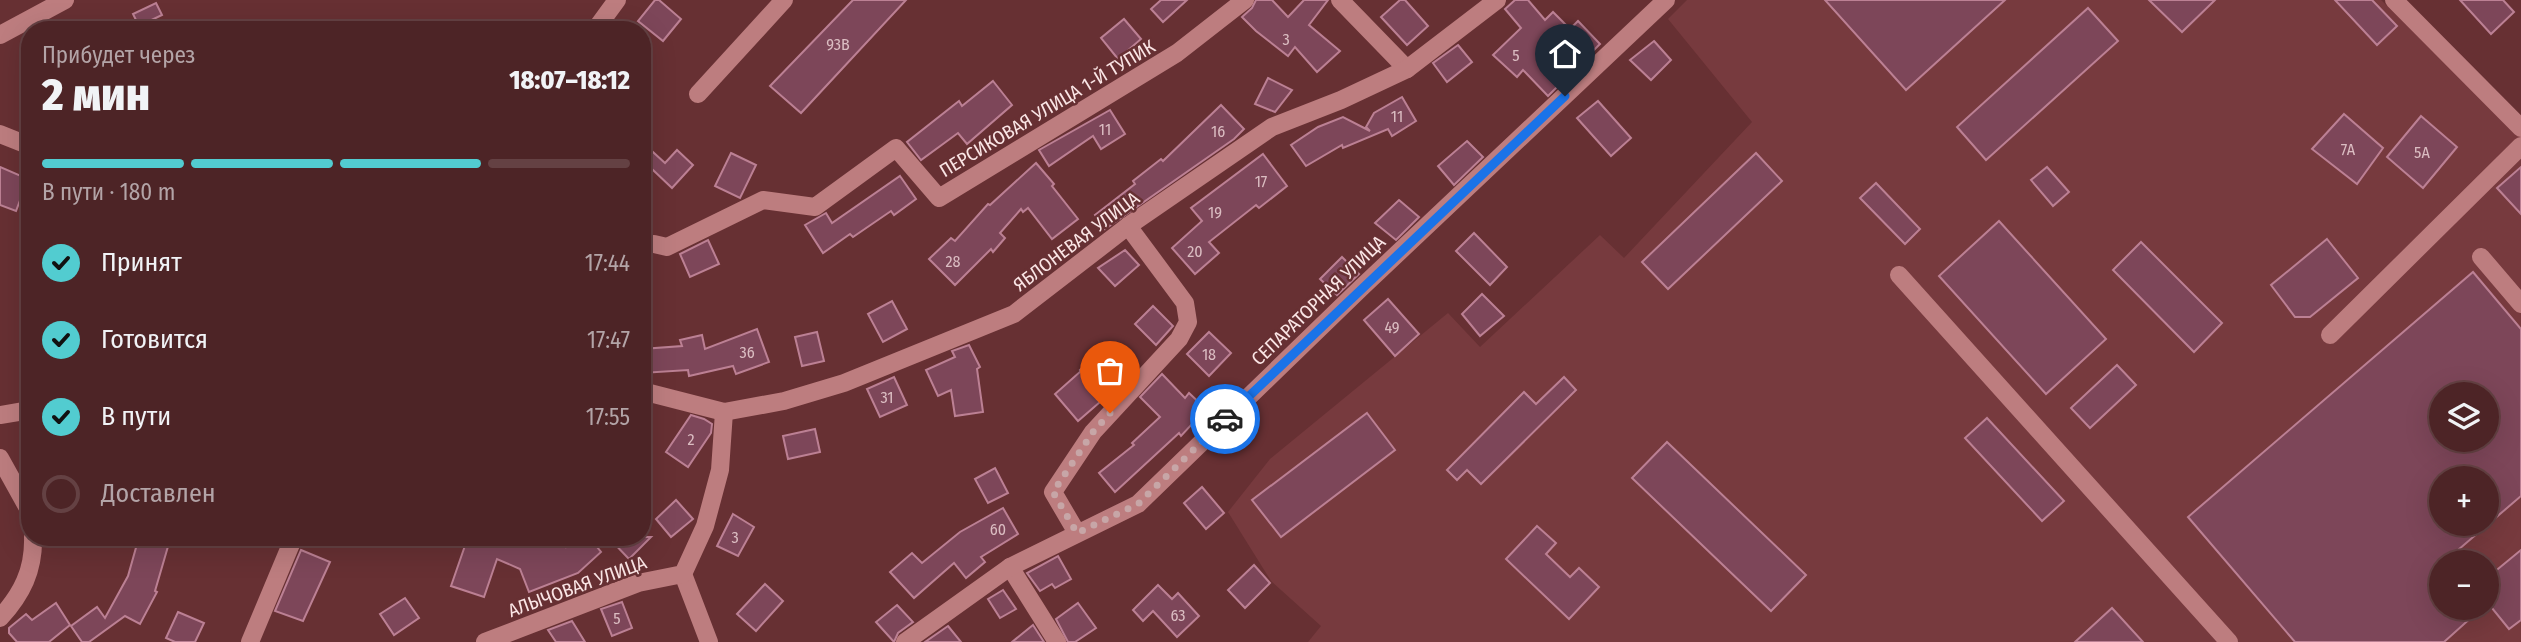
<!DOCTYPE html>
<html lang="ru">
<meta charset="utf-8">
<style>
body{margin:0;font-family:"Fira Sans Condensed",sans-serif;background:#542c2e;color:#f1f3f6;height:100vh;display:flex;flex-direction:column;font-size:26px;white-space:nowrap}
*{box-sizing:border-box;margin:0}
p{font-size:23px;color:#b3a4a7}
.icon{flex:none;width:38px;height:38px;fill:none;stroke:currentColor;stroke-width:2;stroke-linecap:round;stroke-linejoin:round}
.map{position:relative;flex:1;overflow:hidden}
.drawer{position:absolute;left:21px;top:21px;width:630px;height:525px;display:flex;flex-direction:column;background:#4d2426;border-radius:28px;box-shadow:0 7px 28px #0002,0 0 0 2px #644143}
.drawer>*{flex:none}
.tools{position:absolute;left:2429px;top:382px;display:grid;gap:14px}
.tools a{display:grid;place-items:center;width:70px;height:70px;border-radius:50%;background:#4d2426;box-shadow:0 7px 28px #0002,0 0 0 2px #644143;font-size:35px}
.pin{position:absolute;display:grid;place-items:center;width:60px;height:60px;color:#fff;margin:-72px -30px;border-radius:50% 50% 50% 0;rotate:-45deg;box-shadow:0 0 7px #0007}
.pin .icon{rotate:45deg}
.courier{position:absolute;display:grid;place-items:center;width:70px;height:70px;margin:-35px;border:5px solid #1a73e8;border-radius:50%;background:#fff;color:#222;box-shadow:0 2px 9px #0007}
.head em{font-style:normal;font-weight:800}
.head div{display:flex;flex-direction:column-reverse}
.head{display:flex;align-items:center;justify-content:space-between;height:119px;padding:0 21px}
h1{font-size:46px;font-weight:800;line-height:52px}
.bar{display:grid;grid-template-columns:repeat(4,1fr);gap:10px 7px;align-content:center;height:84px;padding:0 21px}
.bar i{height:9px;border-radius:5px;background:#644143}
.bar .active{background:#52ccd0}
.bar p{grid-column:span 4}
ol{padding:0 21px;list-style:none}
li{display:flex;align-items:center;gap:21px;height:77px}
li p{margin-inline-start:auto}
li .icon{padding:7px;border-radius:50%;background:#52ccd0;color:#111;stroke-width:4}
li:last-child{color:#b3a4a7}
li i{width:38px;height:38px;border:4px solid #644143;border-radius:50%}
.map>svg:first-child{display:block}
.built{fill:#773a3e;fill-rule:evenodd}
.building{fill:#7d4659;stroke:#bc8094;stroke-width:2;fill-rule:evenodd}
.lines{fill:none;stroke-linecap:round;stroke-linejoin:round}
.minor{stroke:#bd7d7f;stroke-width:18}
.done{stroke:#c7a6a7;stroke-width:7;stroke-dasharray:0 12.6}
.route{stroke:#1a73e8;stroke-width:9}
.labels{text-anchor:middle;stroke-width:5;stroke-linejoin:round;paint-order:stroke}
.number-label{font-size:16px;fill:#dbbdc2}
.street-label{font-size:19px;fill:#fae5e5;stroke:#673033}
</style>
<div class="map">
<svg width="2521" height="642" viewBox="0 0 2521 642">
<rect width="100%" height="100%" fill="#673033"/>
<path class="built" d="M1687 0H2381L2521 135V642H1308L1321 626 1271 581 1228 512 1270 459 1448 313 1480 347 1600 235 1624 258 1752 122 1668 19ZM2441 394H2487V439H2441ZM2441 478H2487V523H2441ZM2441 562H2487V607H2441Z"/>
<g class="building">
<path d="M655 0H659L681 19 663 41 638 21Z"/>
<path d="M853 0H906L801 113 770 86Z"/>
<path d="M1161 0H1187L1163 22 1151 9Z"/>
<path d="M1256 0H1272L1288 17 1304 0H1328L1309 25 1340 51 1317 72 1295 47 1288 56 1256 31 1242 17 1252 8Z"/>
<path d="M1400 0H1405L1428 26 1407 45 1381 17Z"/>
<path d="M1515 0H1528L1545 20 1553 12 1570 29 1578 21 1600 44 1548 96 1523 70 1517 77 1493 55 1521 28 1505 9Z"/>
<path d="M1825 0H2005L1906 90Z"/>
<path d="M2149 0H2215L2182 32Z"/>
<path d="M2335 0H2372L2397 26 2377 45Z"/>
<path d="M2460 0H2503L2514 12 2491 34Z"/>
<path d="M156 3 162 15 139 26 133 14Z"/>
<path d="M2088 8 2118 41 1986 160 1957 127Z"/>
<path d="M1124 19 1141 39 1118 59 1101 38Z"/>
<path d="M1654 41 1671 60 1651 80 1630 60Z"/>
<path d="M1458 45 1472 62 1447 82 1433 63Z"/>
<path d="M1268 78 1292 90 1275 112 1255 104Z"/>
<path d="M993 81 1012 105 967 144 958 133 921 160 907 142 959 101 962 106Z"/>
<path d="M1402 97 1416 121 1392 136 1388 129 1343 148 1342 145 1306 166 1291 145 1318 127 1343 117 1370 131 1366 127 1374 113Z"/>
<path d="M1598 101 1631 138 1611 156 1577 118Z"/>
<path d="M1221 105 1244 129 1234 139 1105 229 1095 215 1135 184 1133 181 1161 159 1163 161Z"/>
<path d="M1110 110 1125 134 1101 149 1093 136 1049 166 1039 150Z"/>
<path d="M2344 114 2383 148 2357 184 2312 149Z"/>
<path d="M2421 116 2457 147 2423 188 2387 157Z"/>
<path d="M1467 141 1483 157 1454 185 1438 166Z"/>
<path d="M642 142 665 163 677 150 693 165 672 188 653 170 642 182Z"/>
<path d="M731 153 756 165 740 198 715 186Z"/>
<path d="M1756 153 1782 181 1668 289 1642 262Z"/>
<path d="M1263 154 1287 186 1259 208 1256 205 1209 242 1219 253 1195 274 1172 248 1202 221 1191 208Z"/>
<path d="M1036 163 1054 184 1052 186 1078 219 1052 239 1028 208 1023 212 1021 209 1000 233 1005 238 993 252 991 249 955 285 929 259 951 238 955 241 988 204 990 205Z"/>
<path d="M0 167 28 179 16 211 0 205Z"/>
<path d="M2047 167 2069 192 2053 206 2031 180Z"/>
<path d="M2521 167V214L2497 188Z"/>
<path d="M900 176 916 199 894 215 891 211 853 237 850 234 823 253 805 225 826 213 832 223Z"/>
<path d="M1876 183 1920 229 1905 244 1860 198Z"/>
<path d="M1399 200 1419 217 1396 240 1375 223Z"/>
<path d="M1999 221 2106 339 2046 394 1939 276Z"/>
<path d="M1474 233 1507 267 1490 285 1456 251Z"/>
<path d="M2327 239 2358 278 2310 317H2295L2271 285Z"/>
<path d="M708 240 719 264 690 277 680 254Z"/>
<path d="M2141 242 2222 323 2194 352 2113 270Z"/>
<path d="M1125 250 1139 265 1115 286 1098 268Z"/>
<path d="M1342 257 1359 274 1337 295 1320 279Z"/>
<path d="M2473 272 2521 329V496L2444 562H2441L2435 570 2441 577V607H2483L2444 642H2295L2188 517ZM2441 394H2487V439H2441ZM2441 478H2487V523H2441Z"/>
<path d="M1482 294 1504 316 1480 336 1462 314Z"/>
<path d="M1388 299 1419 334 1395 356 1364 320Z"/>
<path d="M892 301 907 329 883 342 868 314Z"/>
<path d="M1153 306 1173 326 1156 345 1135 324Z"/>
<path d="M757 329 769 362 736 374 733 366 689 376 688 370 642 373V349L682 346 680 340 702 335 705 349Z"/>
<path d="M817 332 824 361 802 366 795 337Z"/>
<path d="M1209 332 1231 353 1209 376 1187 354Z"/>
<path d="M969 345 980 367 977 369 983 412 955 416 951 390 938 396 926 370 955 357 952 351Z"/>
<path d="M1094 356 1117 380 1097 399 1100 402 1078 421 1055 394 1081 371 1080 370Z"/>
<path d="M2117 365 2136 385 2090 428 2071 408Z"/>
<path d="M1162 374 1185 398 1189 393 1206 409 1181 436 1179 433 1115 492 1099 473 1134 445 1132 443 1160 417 1140 397Z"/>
<path d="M894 377 907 405 880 417 867 389Z"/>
<path d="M1564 377 1576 390 1481 484 1467 470 1457 480 1447 470 1524 392 1536 404Z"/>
<path d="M1367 413 1395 450 1281 537 1252 500Z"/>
<path d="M691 415 704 419 712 424 711 433 688 467 666 452Z"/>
<path d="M1987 418 2064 501 2042 521 1965 438Z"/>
<path d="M815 429 820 452 788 459 783 436Z"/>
<path d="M1667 442 1806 575 1771 611 1632 478Z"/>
<path d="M995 468 1008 493 988 503 975 479Z"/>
<path d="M1202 487 1224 513 1206 529 1184 503Z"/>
<path d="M676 500 693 519 671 537 656 519Z"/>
<path d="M1003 508 1018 534 981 557 985 562 966 578 954 563 914 598 890 572 912 553 922 563 960 532Z"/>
<path d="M733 514 754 527 738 556 717 546Z"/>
<path d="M1537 526 1556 543 1546 554 1570 577 1579 568 1599 587 1569 619 1506 559Z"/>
<path d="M139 537H169L167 543H169L155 591 157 592 140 624 125 616 89 642H82L71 626 97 607 105 618 128 576Z"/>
<path d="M468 537H559L566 547 577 537H589L601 552 578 573 529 592 520 569 497 559 484 597 451 586Z"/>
<path d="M608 537H651L629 559Z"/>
<path d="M301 550 330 562 303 621 275 611Z"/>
<path d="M2521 550V620L2509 629 2487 602V578Z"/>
<path d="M1058 556 1071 579 1055 588 1052 584 1040 591 1027 573Z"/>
<path d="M1254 565 1270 583 1245 608 1228 590Z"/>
<path d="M765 584 783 601 756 631 737 614Z"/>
<path d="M1158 585 1172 599 1178 593 1199 616 1177 637 1153 611 1143 621 1133 610Z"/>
<path d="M1003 590 1016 609 1000 618 988 599Z"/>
<path d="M405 598 419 618 394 635 380 614Z"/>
<path d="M622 602 632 628 612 636 601 609Z"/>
<path d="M56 603 70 625 49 642H17L9 633V628L26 614 32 620Z"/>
<path d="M1078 603 1096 628 1075 642H1068L1056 619Z"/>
<path d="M897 605 913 622 898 633 894 642 876 622Z"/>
<path d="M2112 608 2143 642H2075Z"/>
<path d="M178 612 204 623 195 642H175L166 638Z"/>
<path d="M572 621 585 642H556L548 630Z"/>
<path d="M1033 625 1044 642H1012Z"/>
<path d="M948 626 961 642H925Z"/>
</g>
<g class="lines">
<g class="minor">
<path d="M1340 0 1407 69"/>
<path d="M2394 0 2521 128"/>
<path d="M595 30 617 0"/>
<path d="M0 35 65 0"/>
<path d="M698 94 784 0"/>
<path d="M0 134 30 146"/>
<path d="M654 244 667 247 763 200 815 207 896 148 939 198 1177 53 1245 0"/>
<path d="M2481 257 2521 304"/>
<path d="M1899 275 2229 642"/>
<path d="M2330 335 2521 146"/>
<path d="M642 391 724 412 784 401 844 383 1014 314 1128 226 1272 127 1341 100 1407 69 1497 0"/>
<path d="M0 415 30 410"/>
<path d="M0 458 30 512"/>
<path d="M1077 533 1053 492 1093 432 1179 339 1188 322 1185 303 1128 226"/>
<path d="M1010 567 1057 642"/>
<path d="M683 574 709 642"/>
<path d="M0 618C22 594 34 570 33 537"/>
<path d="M250 642 294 537"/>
<path d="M485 642 638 583 683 574 705 526 720 470 724 412"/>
<path d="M905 642 1010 567 1138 504 1362 287 1666 0"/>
</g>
</g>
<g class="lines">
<path class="done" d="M1110 413 1093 432 1053 492 1077 533 1138 504 1225 419"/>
<path class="route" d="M1225 419 1565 96"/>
</g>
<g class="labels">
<g class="number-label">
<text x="1286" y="45">3</text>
<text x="838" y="50">93В</text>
<text x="1516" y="61">5</text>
<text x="1397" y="122">11</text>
<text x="1105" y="135">11</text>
<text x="1218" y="137">16</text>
<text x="2348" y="155">7А</text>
<text x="2422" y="158">5А</text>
<text x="1261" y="187">17</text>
<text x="1215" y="218">19</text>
<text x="1195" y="257">20</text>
<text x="953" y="267">28</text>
<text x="1392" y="333">49</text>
<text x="747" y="358">36</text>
<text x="1209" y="360">18</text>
<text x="887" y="403">31</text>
<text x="691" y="445">2</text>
<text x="998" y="535">60</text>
<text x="735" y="543">3</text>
<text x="1178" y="621">63</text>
<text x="617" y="624">5</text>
</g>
<g class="street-label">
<text transform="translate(1047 108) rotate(-31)" y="7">ПЕРСИКОВАЯ УЛИЦА 1-Й ТУПИК</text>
<text transform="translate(1076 241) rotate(-37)" y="7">ЯБЛОНЕВАЯ УЛИЦА</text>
<text transform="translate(1318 300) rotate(-44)" y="7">СЕПАРАТОРНАЯ УЛИЦА</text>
<text transform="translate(577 586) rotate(-20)" y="7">АЛЫЧОВАЯ УЛИЦА</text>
</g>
</g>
</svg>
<div class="tools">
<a><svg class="icon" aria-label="layers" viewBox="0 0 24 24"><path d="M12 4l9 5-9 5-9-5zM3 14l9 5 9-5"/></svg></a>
<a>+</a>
<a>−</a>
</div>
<div class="pin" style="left:1110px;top:413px;background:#ea580c"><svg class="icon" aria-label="bag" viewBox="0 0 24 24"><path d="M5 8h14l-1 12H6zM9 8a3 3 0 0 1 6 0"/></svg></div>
<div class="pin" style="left:1565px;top:96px;background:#1f2937"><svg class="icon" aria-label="home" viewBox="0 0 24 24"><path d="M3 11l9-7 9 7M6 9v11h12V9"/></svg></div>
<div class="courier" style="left:1225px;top:419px"><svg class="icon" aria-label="car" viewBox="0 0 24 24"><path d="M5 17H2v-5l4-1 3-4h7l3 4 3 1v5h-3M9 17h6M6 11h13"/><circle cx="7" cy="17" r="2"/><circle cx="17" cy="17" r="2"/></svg></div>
<section class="drawer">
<div class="head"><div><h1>2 мин</h1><p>Прибудет через</p></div><em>18:07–18:12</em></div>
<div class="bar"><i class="active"></i><i class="active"></i><i class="active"></i><i></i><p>В пути · 180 m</p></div>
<ol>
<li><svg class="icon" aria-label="check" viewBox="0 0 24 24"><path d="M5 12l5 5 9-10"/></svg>Принят<p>17:44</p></li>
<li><svg class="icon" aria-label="check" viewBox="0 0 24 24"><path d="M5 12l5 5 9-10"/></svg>Готовится<p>17:47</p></li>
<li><svg class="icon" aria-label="check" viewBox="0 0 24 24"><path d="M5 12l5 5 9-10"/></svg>В пути<p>17:55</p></li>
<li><i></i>Доставлен</li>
</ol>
</section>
</div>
